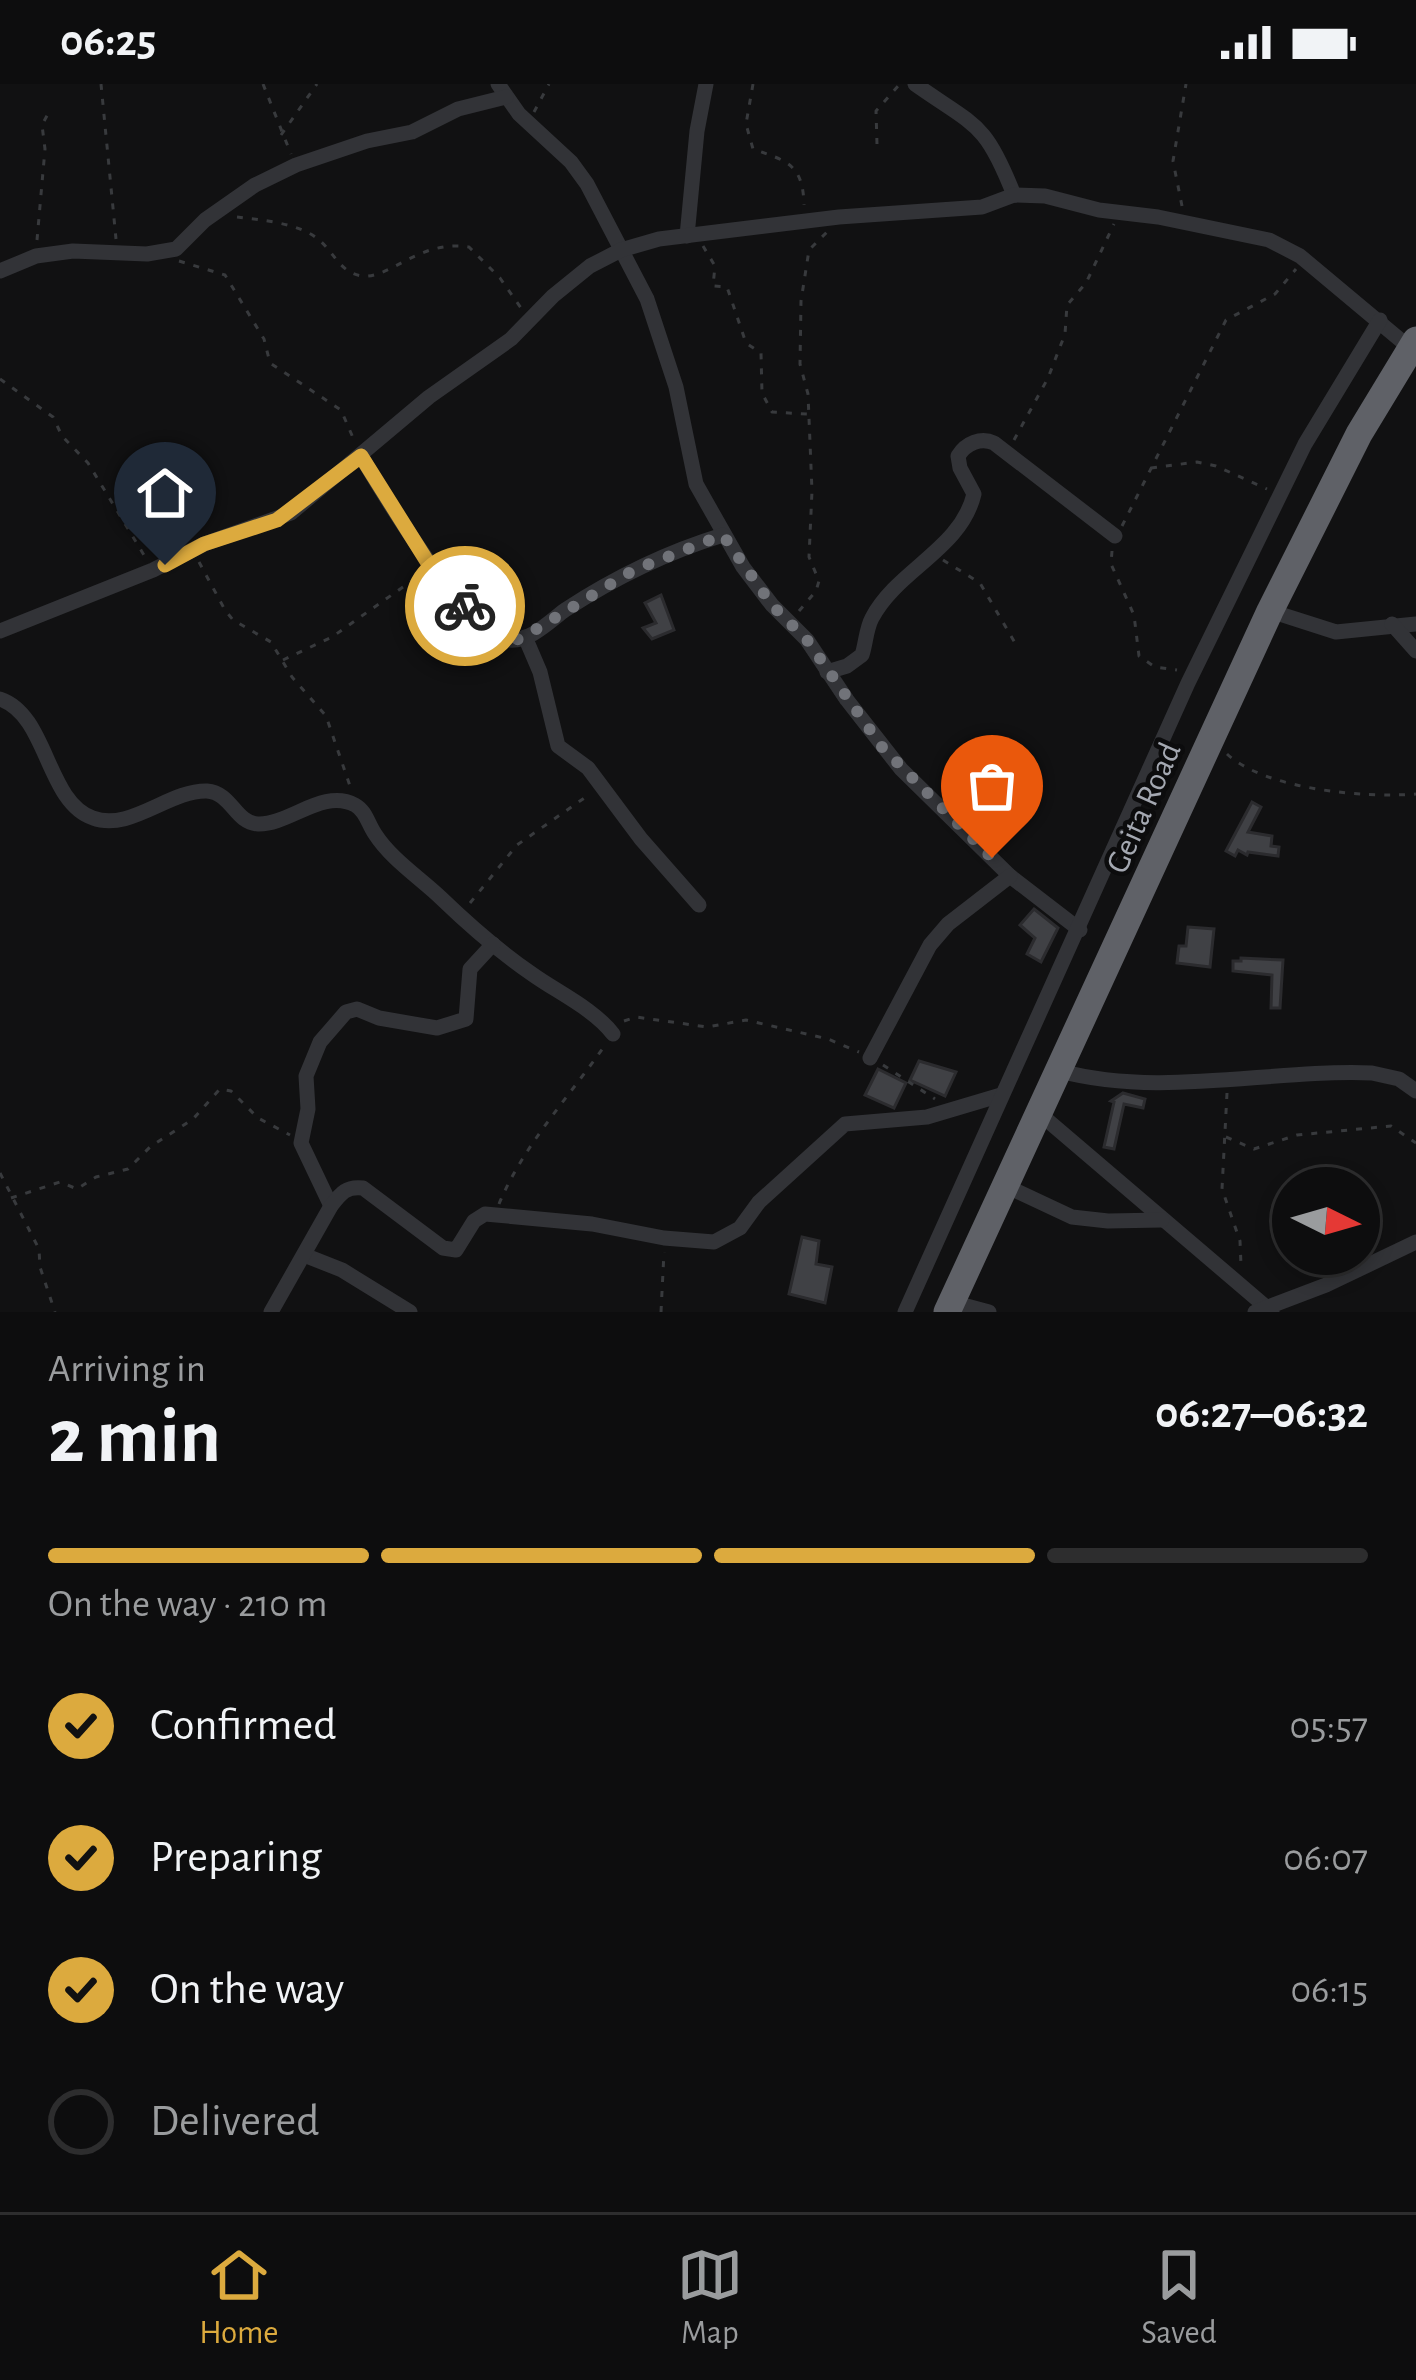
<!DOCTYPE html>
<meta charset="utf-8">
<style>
body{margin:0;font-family:"Alegreya Sans",sans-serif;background:#161617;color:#f1f3f6;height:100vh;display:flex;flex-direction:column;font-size:45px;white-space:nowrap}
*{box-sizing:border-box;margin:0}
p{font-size:39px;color:#9a9c9e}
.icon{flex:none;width:66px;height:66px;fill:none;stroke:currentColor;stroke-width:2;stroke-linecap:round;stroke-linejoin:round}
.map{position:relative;height:1228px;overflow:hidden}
.side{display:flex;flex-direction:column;background:#0d0d0e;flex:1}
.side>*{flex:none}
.needle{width:78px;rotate:95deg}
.buttons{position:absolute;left:1272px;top:1083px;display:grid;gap:24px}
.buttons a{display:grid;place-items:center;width:108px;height:108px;border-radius:50%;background:#0d0d0e;box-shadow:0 6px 18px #0003,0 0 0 3px #2d2d2e;font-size:60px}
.pin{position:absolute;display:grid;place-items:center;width:102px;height:102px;color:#fff;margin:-123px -51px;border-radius:50% 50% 50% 0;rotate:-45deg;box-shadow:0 0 12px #0007}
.pin .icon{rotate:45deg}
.courier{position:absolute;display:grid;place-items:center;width:120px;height:120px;margin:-60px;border:9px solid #dcaa3e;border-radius:50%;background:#fff;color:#222;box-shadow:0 3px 15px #0007}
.headline em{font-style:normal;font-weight:600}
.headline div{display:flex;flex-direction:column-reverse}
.headline{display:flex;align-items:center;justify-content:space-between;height:204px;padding:0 48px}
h1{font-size:78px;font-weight:600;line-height:90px}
.bar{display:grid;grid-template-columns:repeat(4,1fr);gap:18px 12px;align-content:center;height:144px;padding:0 48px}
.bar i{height:15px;border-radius:9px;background:#2d2d2e}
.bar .selected{background:#dcaa3e}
.bar p{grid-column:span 4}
ol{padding:0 48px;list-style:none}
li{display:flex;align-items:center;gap:36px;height:132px}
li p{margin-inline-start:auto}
li .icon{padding:12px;border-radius:50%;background:#dcaa3e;color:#111;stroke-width:4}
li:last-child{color:#9a9c9e}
li i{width:66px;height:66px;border:6px solid #2d2d2e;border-radius:50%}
.status{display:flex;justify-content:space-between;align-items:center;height:84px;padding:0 60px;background:#0d0d0e;direction:ltr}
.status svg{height:33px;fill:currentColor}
.menu{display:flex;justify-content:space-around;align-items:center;height:168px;border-top:3px solid #2d2d2e;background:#0d0d0e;font-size:33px;color:#9a9c9e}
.menu a{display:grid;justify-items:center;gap:6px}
.menu .selected{color:#dcaa3e}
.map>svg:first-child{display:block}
.building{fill:#404145;stroke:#2b2b2e;stroke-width:3}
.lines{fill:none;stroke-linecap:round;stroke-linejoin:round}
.path{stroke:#383a3d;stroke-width:3;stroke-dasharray:6 9;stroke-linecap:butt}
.street{stroke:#323337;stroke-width:15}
.highway{stroke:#5f6167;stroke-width:27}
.done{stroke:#717379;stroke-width:12;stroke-dasharray:0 21.6}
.route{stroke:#dcaa3e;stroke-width:15}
.labels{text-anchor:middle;stroke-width:9;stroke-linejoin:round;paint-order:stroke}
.street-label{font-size:33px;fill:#a4a8b1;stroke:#0c0c0d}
</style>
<div class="status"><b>06:25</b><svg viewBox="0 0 49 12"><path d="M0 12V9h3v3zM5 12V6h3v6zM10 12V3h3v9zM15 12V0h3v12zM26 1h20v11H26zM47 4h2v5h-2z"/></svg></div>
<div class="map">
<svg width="1416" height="1228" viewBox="0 0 1416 1228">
<rect width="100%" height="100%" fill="#111112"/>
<g class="building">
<path d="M661 511 674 546 652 555 643 544 656 539 645 519Z"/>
<path d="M1252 718 1261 723 1248 748 1272 752 1271 762 1279 763 1278 772 1248 768 1247 771 1238 766 1235 772 1226 767Z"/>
<path d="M1034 825 1058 844 1041 878 1027 870 1035 854 1020 841Z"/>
<path d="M1188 843 1214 845 1210 883 1177 879 1179 862H1186Z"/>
<path d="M1241 874 1283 876 1280 924H1271L1272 891 1233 887V877H1241Z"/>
<path d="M919 977 956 988 945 1012 910 996Z"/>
<path d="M878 985 906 999 894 1024 865 1011Z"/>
<path d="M1123 1009 1145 1015 1143 1024 1124 1020 1114 1065 1104 1063 1114 1018 1111 1017Z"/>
<path d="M802 1153 819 1157 816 1180 832 1183 825 1219 789 1210Z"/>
</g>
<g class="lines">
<g class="path">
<path d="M101 0 116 155"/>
<path d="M263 0 291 70"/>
<path d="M753 0 746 40 753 65C787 77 803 80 804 121"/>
<path d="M534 28 549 0"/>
<path d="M281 51 317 0"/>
<path d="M877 60 876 27 899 1"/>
<path d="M1182 122 1173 77 1186 0"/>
<path d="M237 133C261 136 300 139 319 156 334 168 340 189 362 192 390 195 420 155 469 163L500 194 521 224"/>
<path d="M37 156 45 65 42 41 49 28"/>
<path d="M703 162 715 182 713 202 727 203 746 259 761 269 762 309 772 328 807 330"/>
<path d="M179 177 225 191 264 255 270 279 341 326 354 356"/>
<path d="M0 295 53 333 62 352 88 379 147 476"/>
<path d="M1014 356 1048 294 1065 250 1067 221 1086 199 1114 140"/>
<path d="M1151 384 1197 378 1216 382 1267 405"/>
<path d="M1122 442 1226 236 1275 210 1296 185"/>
<path d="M1112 467 1111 480 1134 531 1139 572 1155 583 1177 586"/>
<path d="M943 476 980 499 1018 564"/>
<path d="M199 478 225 526 233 536 271 558 292 593 326 632 350 702"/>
<path d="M799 527 816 507 819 497 809 473 812 407 808 310 800 280 801 217 809 166 827 148"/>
<path d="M283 576 332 553 420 491"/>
<path d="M1227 670C1266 706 1365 714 1416 710"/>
<path d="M470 819 517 761 590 710"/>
<path d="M624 937 636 933 707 943 746 936 828 955 859 968"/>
<path d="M883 981 935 1015"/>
<path d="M1227 1009 1222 1105 1240 1157 1241 1181"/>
<path d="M1226 1053 1254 1065 1297 1051 1391 1042 1416 1059"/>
<path d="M0 1089 39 1165 40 1183 55 1228"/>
<path d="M11 1114 60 1098 77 1105 96 1093 128 1085 150 1063 193 1035 220 1005 231 1007 258 1034 290 1051"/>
<path d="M499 1120C523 1062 568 1014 603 964"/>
<path d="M661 1228 664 1168"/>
</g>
<g class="street">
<path d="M498 0 519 30 571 78 587 100 647 215 676 303 696 400 743 483 772 521 807 556 847 616 901 685 1010 792 1080 846"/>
<path d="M915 0C976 43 985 37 1014 111"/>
<path d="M687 152 697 47 706 0"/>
<path d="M0 187 36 172 73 167 147 170 176 165 205 136 255 101 296 81 367 57 412 48 458 25 506 13"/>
<path d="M361 372C382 408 469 553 509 556 530 558 550 537 565 526 614 494 667 468 723 451"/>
<path d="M1270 527 1336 548 1416 540"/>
<path d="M1392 540 1416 567"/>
<path d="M0 547 153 486 204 460 291 429 429 313 511 255 553 212 590 182 621 166 659 155 839 133 982 123 1014 111 1045 112 1099 126 1158 133 1269 156 1300 172 1410 264"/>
<path d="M525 553 540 588 558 662 588 684 641 755 699 821"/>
<path d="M827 588 847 582 862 571C866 559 866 545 872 534 897 486 961 465 974 410L960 384 958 372C966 359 981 353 994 359L1115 452"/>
<path d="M0 615C48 631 46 718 93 734 130 748 169 706 207 707 232 709 235 739 258 740 289 741 323 704 355 721 366 727 368 740 375 750 391 775 420 794 441 814 469 841 500 868 532 890 557 908 594 925 613 950"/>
<path d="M870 974 930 861 948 840 1010 792"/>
<path d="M1060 987C1161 1014 1270 985 1372 989L1399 995 1416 1007"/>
<path d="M1040 1030 1272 1228"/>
<path d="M1006 1102 1072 1133 1108 1137 1162 1136"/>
<path d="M331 1122 301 1059 308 1025 306 992 320 958 346 928 357 925 379 934 437 944 466 935 470 885 493 860"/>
<path d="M304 1171 342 1186 410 1228"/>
<path d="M952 1218 989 1228"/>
<path d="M271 1228 331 1122C341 1109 346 1102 363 1104L443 1164 456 1166 474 1137 485 1130 592 1140 664 1154 714 1158 740 1144 759 1118 845 1040 927 1033 1001 1011"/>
<path d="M905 1228 1188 599 1305 360 1380 236"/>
<path d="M1255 1228 1326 1201 1416 1158"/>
</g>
<path class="highway" d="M947 1228 1270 527 1359 350 1416 256"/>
</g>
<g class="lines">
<path class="done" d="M465 522C480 538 496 559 520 555L634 486 723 451 772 521 807 556 882 663 992 774"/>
<path class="route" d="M165 481 204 460 277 436 361 372 430 482 465 522"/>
</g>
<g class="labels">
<g class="street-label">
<text transform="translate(1142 723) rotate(-66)" y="12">Geita Road</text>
</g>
</g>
</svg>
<div class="buttons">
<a><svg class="needle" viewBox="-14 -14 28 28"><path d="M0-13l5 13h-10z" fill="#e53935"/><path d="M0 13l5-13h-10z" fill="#9a9c9e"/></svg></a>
</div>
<div class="pin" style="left:992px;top:774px;background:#ea580c"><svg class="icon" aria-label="bag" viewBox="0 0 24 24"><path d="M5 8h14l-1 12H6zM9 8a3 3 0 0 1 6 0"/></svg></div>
<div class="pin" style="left:165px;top:481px;background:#1f2937"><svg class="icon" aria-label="home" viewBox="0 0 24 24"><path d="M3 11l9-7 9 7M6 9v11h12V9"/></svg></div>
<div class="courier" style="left:465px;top:522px"><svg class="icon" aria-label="bike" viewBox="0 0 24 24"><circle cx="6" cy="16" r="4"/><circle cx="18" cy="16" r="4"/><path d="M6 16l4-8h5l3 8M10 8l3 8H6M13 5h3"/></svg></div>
</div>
<section class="side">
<div class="headline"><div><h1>2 min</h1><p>Arriving in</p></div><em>06:27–06:32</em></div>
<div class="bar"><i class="selected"></i><i class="selected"></i><i class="selected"></i><i></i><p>On the way · 210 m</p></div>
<ol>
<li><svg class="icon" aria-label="check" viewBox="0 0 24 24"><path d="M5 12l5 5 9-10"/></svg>Confirmed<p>05:57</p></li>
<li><svg class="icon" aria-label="check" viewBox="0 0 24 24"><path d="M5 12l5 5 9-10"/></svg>Preparing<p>06:07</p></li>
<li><svg class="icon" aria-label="check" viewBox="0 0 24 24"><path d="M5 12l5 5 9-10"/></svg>On the way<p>06:15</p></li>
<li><i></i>Delivered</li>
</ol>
</section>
<nav class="menu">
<a class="selected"><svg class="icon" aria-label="home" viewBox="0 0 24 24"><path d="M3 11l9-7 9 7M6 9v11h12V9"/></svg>Home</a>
<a><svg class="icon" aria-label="map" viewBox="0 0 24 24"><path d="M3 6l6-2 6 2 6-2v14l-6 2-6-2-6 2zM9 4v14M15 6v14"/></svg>Map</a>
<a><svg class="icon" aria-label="saved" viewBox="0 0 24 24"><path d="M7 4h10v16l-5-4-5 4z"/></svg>Saved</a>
</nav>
